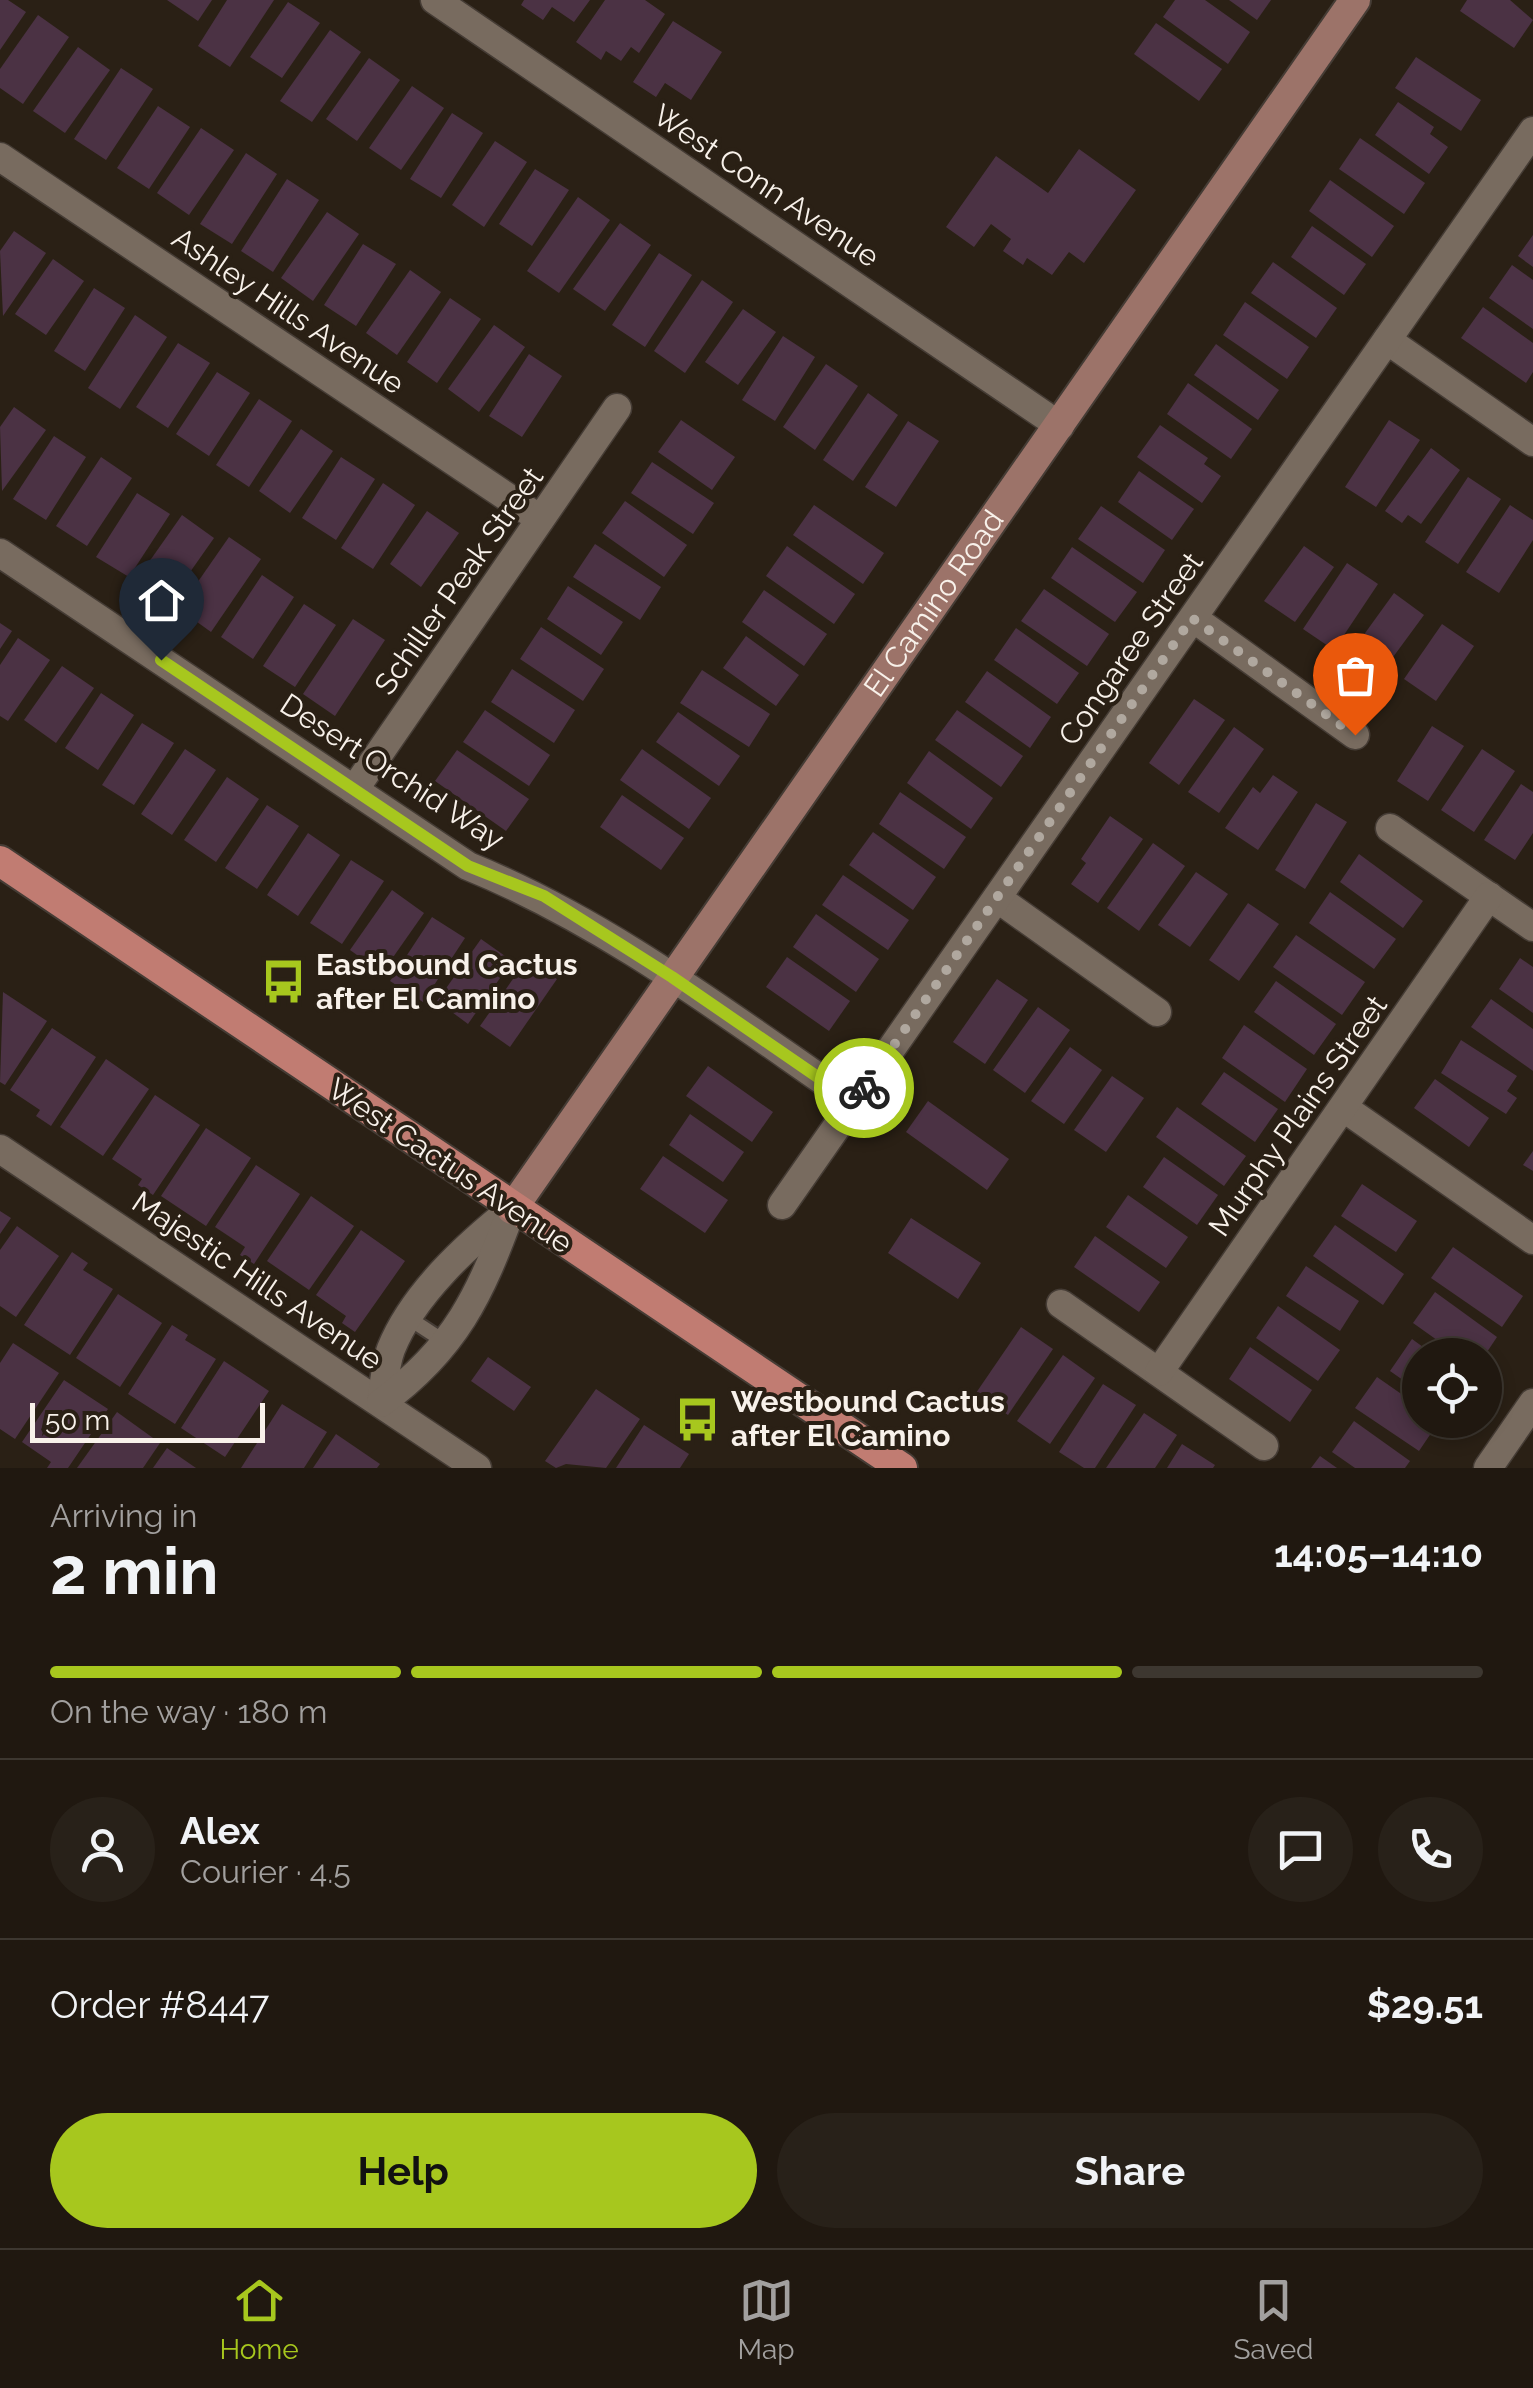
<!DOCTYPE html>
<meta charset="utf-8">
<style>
body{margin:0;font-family:Raleway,sans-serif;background:#282119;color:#f1f3f6;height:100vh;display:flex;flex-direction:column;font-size:38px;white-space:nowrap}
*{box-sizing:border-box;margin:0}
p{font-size:32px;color:#a2a09f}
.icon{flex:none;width:55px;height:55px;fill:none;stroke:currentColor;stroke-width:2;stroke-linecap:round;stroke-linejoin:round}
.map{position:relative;height:1468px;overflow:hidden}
.panel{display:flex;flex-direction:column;background:#201810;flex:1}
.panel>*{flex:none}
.tools{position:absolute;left:1402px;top:1338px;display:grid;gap:20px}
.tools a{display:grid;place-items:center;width:100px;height:100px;border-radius:50%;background:#201810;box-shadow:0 5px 15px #0003,0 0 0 2px #3d3730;font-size:50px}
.scale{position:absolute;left:30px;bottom:25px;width:235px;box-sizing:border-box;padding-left:10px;border:5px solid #f8f1ea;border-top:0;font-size:28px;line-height:35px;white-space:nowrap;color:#f8f1ea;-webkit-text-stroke:8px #2a2015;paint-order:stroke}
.pin{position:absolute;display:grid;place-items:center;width:85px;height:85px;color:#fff;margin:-102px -42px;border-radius:50% 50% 50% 0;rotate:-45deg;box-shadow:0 0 10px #0007}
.pin .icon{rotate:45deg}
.courier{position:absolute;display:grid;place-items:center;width:100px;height:100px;margin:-50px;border:8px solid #a7c71e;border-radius:50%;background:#fff;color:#222;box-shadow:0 2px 12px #0007}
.summary em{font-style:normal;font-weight:700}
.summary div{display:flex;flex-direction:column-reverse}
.summary{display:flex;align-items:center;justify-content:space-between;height:170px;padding:0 50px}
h1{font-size:65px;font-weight:700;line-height:75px}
.bar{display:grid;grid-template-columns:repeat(4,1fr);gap:15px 10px;align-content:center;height:120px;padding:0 50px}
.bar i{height:12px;border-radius:8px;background:#3d3730}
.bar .current{background:#a7c71e}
.bar p{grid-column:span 4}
.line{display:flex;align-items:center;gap:25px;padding:0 50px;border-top:2px solid #3d3730}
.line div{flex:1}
.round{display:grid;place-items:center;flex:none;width:105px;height:105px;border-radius:52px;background:#282119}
.button{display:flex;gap:20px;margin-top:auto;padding:20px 50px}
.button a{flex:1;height:115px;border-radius:60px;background:#a7c71e;color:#111;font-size:40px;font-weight:700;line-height:115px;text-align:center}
.button a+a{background:#282119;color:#f1f3f6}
.dock{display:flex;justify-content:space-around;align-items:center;height:140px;border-top:2px solid #3d3730;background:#201810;font-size:28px;color:#a2a09f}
.dock a{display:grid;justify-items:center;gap:5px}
.dock .current{color:#a7c71e}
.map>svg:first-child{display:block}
.building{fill:#4b3244}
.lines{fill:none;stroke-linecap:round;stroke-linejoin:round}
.lane-casing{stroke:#453c35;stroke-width:18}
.street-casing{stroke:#453c35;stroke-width:31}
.secondary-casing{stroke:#453c35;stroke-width:34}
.primary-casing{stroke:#453c35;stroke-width:34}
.lane{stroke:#786b5f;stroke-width:14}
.street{stroke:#786b5f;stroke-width:28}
.secondary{stroke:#9c7369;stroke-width:30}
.primary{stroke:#c17c72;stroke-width:30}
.done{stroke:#b0a89f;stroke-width:10;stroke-dasharray:0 18}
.route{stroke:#a7c71e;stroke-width:12}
.labels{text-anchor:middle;stroke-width:8;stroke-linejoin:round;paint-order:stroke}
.street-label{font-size:30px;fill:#f8f1ea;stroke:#2a2015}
.poi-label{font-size:30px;font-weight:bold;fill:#f8f1ea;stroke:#2a2015;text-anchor:start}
</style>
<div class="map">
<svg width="1533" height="1468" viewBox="0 0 1533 1468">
<rect width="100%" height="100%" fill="#2a2015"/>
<g class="building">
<path d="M0 0H8L26 12 0 50Z"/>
<path d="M167 0H212L198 21Z"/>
<path d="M227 0H274L230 67 198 46Z"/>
<path d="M524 0H590L574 22 552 7 543 20 521 5Z"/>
<path d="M605 0H645L665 14 639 53 631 47 621 61 606 51 601 60 576 42Z"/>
<path d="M1175 0H1205L1250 32 1228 64 1163 17Z"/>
<path d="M1229 0H1271L1257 20Z"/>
<path d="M1467 0H1510L1533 20 1514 48 1460 11Z"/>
<path d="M288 2 320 23 282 78 250 57Z"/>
<path d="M38 15 69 37 23 104 0 88V69Z"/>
<path d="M673 21 722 52 691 100 665 83 656 97 633 82Z"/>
<path d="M1156 23 1222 69 1199 101 1134 54Z"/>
<path d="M330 30 361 52 312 122 280 101Z"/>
<path d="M78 47 110 70 65 133 33 111Z"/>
<path d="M1416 57 1481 100 1461 131 1395 88Z"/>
<path d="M369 58 400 80 357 141 326 119Z"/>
<path d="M121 68 153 89 106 160 74 139Z"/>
<path d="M412 86 444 108 401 170 369 148Z"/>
<path d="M1398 102 1434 127 1430 134 1448 147 1429 174 1375 135Z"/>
<path d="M158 106 190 127 149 189 117 168Z"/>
<path d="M452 113 483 133 441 198 410 179Z"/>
<path d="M201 128 234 150 189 215 157 193Z"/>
<path d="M1360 138 1425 183 1404 214 1339 169Z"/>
<path d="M495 141 527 162 484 227 452 205Z"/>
<path d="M1079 149 1136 190 1084 263 1069 252 1052 275 1027 258 1023 265 1003 251 1011 239 991 224 974 247 946 227 996 156 1048 193Z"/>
<path d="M246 153 277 174 232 244 200 224Z"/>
<path d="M535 169 569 190 532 246 499 224Z"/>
<path d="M287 179 319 200 273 272 241 251Z"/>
<path d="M1330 180 1394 226 1372 257 1309 211Z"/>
<path d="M578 197 610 220 559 293 527 271Z"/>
<path d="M327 212 359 234 313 301 281 278Z"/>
<path d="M620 223 651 245 605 311 573 289Z"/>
<path d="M1312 226 1366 264 1344 295 1291 257Z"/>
<path d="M14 231 46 253 3 316 0 251Z"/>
<path d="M1533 235V267L1518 256Z"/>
<path d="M363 244 396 264 356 326 324 305Z"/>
<path d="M659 253 692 275 645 347 612 325Z"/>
<path d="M53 259 84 281 46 335 15 314Z"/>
<path d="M1273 262 1337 308 1316 338 1251 293Z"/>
<path d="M1512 265 1533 280V329L1489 298Z"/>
<path d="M410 270 441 292 397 355 366 333Z"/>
<path d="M702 280 733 302 685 373 654 351Z"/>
<path d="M94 288 125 308 85 371 54 351Z"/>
<path d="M450 298 481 319 437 383 407 362Z"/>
<path d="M1245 302 1309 347 1287 379 1223 335Z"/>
<path d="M1483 307 1533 343V372L1526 383 1461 338Z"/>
<path d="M743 309 776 332 738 385 705 362Z"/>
<path d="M135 315 167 337 120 409 88 388Z"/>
<path d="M494 325 525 347 479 412 448 389Z"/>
<path d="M783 336 815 357 775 421 742 400Z"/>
<path d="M178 343 210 363 168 428 136 407Z"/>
<path d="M1216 344 1279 390 1258 420 1194 375Z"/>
<path d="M529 354 562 376 522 437 489 416Z"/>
<path d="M826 364 858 386 815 450 783 427Z"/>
<path d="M217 372 250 393 209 456 176 434Z"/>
<path d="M1188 383 1252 429 1231 459 1167 414Z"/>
<path d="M868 393 898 415 853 481 823 460Z"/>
<path d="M259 399 292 421 249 487 216 465Z"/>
<path d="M14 407 46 430 2 491 0 427Z"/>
<path d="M681 420 735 457 712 490 658 452Z"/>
<path d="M1389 420 1420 440 1376 507 1345 487Z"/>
<path d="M908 421 939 441 896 507 865 487Z"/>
<path d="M1160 425 1208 458 1204 464 1221 476 1202 503 1137 457Z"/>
<path d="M301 429 333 451 290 513 259 491Z"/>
<path d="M54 436 86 457 46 520 13 499Z"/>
<path d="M1431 448 1460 470 1421 524 1408 515 1402 523 1385 511Z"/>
<path d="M101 457 132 478 87 546 56 526Z"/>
<path d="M341 457 375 479 336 540 302 518Z"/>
<path d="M652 462 714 503 693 534 631 493Z"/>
<path d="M1139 471 1194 509 1172 540 1118 502Z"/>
<path d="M1468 477 1501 499 1458 564 1425 542Z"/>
<path d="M383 483 415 505 373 569 341 548Z"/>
<path d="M137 493 170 514 129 577 96 557Z"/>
<path d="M625 501 687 545 664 577 602 533Z"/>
<path d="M814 505 884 553 863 584 793 535Z"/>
<path d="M1510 505 1533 520V540L1499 593 1466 572Z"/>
<path d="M1101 506 1165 550 1143 583 1078 539Z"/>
<path d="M427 511 459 533 421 587 390 564Z"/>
<path d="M182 515 214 538 169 602 137 579Z"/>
<path d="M229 537 261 559 211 632 179 609Z"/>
<path d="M595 544 661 587 640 620 573 577Z"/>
<path d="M787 546 855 594 834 624 766 576Z"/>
<path d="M1304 546 1334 567 1295 622 1264 601Z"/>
<path d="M1072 547 1137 592 1115 622 1051 578Z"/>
<path d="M1347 563 1378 584 1334 650 1303 629Z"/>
<path d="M262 575 294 597 253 659 221 637Z"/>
<path d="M568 586 623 622 601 655 547 619Z"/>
<path d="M1044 589 1109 634 1087 666 1021 621Z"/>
<path d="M764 590 827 634 804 666 742 622Z"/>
<path d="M1394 593 1424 615 1385 668 1355 647Z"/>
<path d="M304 604 336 625 295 687 263 666Z"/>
<path d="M353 619 385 640 335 716 303 694Z"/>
<path d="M0 623 12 631 0 649Z"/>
<path d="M1442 624 1474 646 1436 701 1404 679Z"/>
<path d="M541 627 604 669 583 701 520 659Z"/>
<path d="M1016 628 1079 673 1057 704 994 660Z"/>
<path d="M746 636 799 675 776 706 723 668Z"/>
<path d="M18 638 50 660 8 721 0 716V665Z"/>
<path d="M62 666 94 688 56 743 24 720Z"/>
<path d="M512 669 575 710 554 743 491 702Z"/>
<path d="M702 670 770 714 749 747 680 703Z"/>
<path d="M987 671 1051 717 1030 748 965 702Z"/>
<path d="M101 693 134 715 98 770 65 748Z"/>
<path d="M1194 699 1225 720 1179 785 1149 763Z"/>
<path d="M485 710 550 755 529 786 463 742Z"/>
<path d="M957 710 1023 756 1001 787 935 740Z"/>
<path d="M678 712 740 756 719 786 656 742Z"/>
<path d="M142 723 174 743 134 805 102 785Z"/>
<path d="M1432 726 1464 746 1428 801 1397 781Z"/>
<path d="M1234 727 1264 749 1219 813 1188 792Z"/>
<path d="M185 749 216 770 172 835 141 814Z"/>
<path d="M642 749 711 798 689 829 620 780Z"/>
<path d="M1482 749 1515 771 1474 832 1441 810Z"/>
<path d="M457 750 529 799 506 831 435 781Z"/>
<path d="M929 751 993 798 971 829 907 783Z"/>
<path d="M1273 775 1298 792 1258 850 1225 828 1253 787 1260 793Z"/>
<path d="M227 777 259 799 216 862 184 840Z"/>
<path d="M1521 784 1533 792V833L1515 860 1484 840Z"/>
<path d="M900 792 966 837 944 869 879 824Z"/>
<path d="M622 795 684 838 661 870 600 827Z"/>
<path d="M1316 803 1347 822 1305 889 1275 870Z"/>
<path d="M267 805 299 826 257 889 225 868Z"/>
<path d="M1110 816 1143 839 1098 903 1071 884 1086 863 1081 859Z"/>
<path d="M873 832 936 877 913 910 849 865Z"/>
<path d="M308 833 340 855 298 916 267 895Z"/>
<path d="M1153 843 1185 866 1139 931 1107 908Z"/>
<path d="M1359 854 1423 901 1403 928 1340 882Z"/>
<path d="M351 860 384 881 342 944 310 923Z"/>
<path d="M1196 872 1228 894 1190 947 1158 925Z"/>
<path d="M843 875 909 920 888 950 822 905Z"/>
<path d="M392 890 424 913 382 973 350 950Z"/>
<path d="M1330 892 1396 939 1374 969 1309 923Z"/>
<path d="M1248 903 1279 924 1239 981 1209 960Z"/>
<path d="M816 914 879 959 856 992 793 947Z"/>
<path d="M432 917 465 938 423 1002 390 981Z"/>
<path d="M1296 935 1365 982 1342 1015 1273 967Z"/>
<path d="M481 939 512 961 468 1024 437 1001Z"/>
<path d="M787 957 850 1001 829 1031 766 987Z"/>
<path d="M1520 958 1533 967V1013L1499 989Z"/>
<path d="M527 959 557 979 510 1047 480 1026Z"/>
<path d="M997 979 1028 1000 985 1064 953 1042Z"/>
<path d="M1276 981 1336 1024 1314 1055 1254 1012Z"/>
<path d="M3 992 47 1021 5 1085 0 1082Z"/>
<path d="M1491 999 1533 1029V1071L1471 1027Z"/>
<path d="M1038 1007 1070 1030 1025 1093 993 1070Z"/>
<path d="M1244 1025 1307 1069 1285 1102 1222 1058Z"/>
<path d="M52 1028 96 1057 51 1126 36 1116 40 1110 10 1090Z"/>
<path d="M1461 1040 1517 1076 1507 1091 1517 1098 1506 1114 1441 1073Z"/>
<path d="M1070 1047 1102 1070 1064 1124 1031 1101Z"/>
<path d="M106 1059 149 1089 103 1156 60 1127Z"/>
<path d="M708 1066 773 1112 752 1142 686 1096Z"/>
<path d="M1224 1072 1278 1109 1255 1142 1201 1104Z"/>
<path d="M1112 1076 1144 1098 1106 1152 1074 1130Z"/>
<path d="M1435 1079 1489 1118 1469 1147 1414 1108Z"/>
<path d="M155 1095 200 1125 153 1195 138 1185 142 1179 112 1159Z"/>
<path d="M928 1101 1009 1159 987 1190 906 1132Z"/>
<path d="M1177 1107 1246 1156 1224 1186 1156 1137Z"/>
<path d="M690 1114 744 1152 723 1182 669 1145Z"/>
<path d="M206 1128 251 1158 206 1226 161 1196Z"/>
<path d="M1533 1151V1171L1523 1165Z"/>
<path d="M663 1156 728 1200 705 1233 640 1189Z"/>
<path d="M1164 1157 1218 1195 1197 1225 1143 1187Z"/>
<path d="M256 1165 300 1194 254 1264 240 1255 245 1247 215 1227Z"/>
<path d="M1362 1184 1417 1221 1396 1252 1341 1216Z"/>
<path d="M1128 1195 1188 1237 1166 1268 1106 1227Z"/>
<path d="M311 1196 354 1226 309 1290 267 1261Z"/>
<path d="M0 1211 11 1218 0 1234Z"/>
<path d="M911 1218 981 1263 958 1299 888 1253Z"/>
<path d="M1335 1225 1404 1274 1383 1305 1313 1256Z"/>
<path d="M17 1226 59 1256 16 1317 0 1306V1250Z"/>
<path d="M361 1230 405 1261 355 1332 342 1323 346 1316 316 1295Z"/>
<path d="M1095 1236 1160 1282 1139 1312 1074 1267Z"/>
<path d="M1453 1247 1523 1296 1502 1327 1431 1278Z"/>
<path d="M72 1252 88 1263 83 1270 113 1289 70 1355 24 1325Z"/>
<path d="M1306 1266 1359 1301 1340 1331 1286 1296Z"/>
<path d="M1435 1292 1497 1337 1485 1355H1458L1413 1323Z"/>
<path d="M118 1294 162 1323 120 1387 76 1358Z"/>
<path d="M1278 1306 1340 1350 1318 1381 1256 1338Z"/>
<path d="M172 1325 188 1335 185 1340 216 1359 175 1424 128 1394Z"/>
<path d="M1021 1327 1053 1349 1008 1415 976 1393Z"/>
<path d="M1412 1339 1434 1355H1420V1392L1390 1371Z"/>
<path d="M13 1343 59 1373 15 1439 0 1429V1363Z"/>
<path d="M1250 1347 1312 1390 1290 1422 1229 1379Z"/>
<path d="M1063 1355 1095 1378 1050 1444 1017 1421Z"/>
<path d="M488 1357 531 1387 514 1411 471 1381Z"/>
<path d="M224 1361 269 1391 225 1457 181 1428Z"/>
<path d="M1377 1377 1420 1407V1420H1440L1419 1451 1355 1408Z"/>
<path d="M64 1380 108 1409 68 1468H47L51 1462 22 1442Z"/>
<path d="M1103 1384 1136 1405 1095 1468H1084L1059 1452Z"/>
<path d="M596 1389 640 1419 606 1468 566 1464 556 1468 545 1461Z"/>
<path d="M282 1404 327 1432 304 1468H241Z"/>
<path d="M117 1412 160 1443 143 1468H77Z"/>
<path d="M1144 1413 1177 1435 1155 1468H1106Z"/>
<path d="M1354 1421 1410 1461 1405 1468H1355L1332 1452Z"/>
<path d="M644 1425 689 1454 680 1468H616Z"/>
<path d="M336 1434 380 1464 377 1468H313Z"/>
<path d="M1182 1444 1215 1465 1213 1468H1167Z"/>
<path d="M167 1448 196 1468H153Z"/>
<path d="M1320 1456 1337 1468H1311Z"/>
</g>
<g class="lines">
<defs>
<path id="lane" d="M410 1319 445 1342"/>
<g id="street">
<path d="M435 0 1060 426"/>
<path d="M0 157 540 519"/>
<path d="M1387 340 1533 442"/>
<path d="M0 553 468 866C608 923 730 1017 854 1102"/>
<path d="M1193 618 1355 735"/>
<path d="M354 790 617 408"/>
<path d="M1390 828 1533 927"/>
<path d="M997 898 1157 1012"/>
<path d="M1344 1108 1533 1240"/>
<path d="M0 1149 477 1468"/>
<path d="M782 1205 1533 131"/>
<path d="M1061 1304 1264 1446"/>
<path d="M1159 1372 1489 896"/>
<path d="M381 1403C384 1386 385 1365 391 1349 413 1294 467 1245 512 1209"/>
<path d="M381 1403C456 1348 480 1295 511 1211"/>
<path d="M1488 1468 1533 1403"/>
</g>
<g id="secondary">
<path id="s1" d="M512 1209 1355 0"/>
</g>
<path id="primary" d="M0 861 902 1468"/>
</defs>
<use href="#lane" class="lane-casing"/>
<use href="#street" class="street-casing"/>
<use href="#secondary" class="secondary-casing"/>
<use href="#primary" class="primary-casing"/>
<use href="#lane" class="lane"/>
<use href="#street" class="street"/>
<use href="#secondary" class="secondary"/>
<use href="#primary" class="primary"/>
</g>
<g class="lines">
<path class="done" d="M864 1088 1192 618 1355 735"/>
<path class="route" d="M161 660 468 866 544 896 672 977 854 1102 864 1088"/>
</g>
<defs>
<symbol id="bus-bare" viewBox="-9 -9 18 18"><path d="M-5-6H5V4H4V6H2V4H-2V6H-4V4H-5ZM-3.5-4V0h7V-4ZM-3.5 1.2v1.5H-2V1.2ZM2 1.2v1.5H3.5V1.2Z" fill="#a7c71e" stroke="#2a2015" stroke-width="2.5" paint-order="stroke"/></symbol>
</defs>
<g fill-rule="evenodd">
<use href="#bus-bare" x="252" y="950" width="63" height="63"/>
<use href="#bus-bare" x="666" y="1388" width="63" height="63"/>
</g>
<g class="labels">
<g class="street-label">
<text transform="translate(766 186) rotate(34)" y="10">West Conn Avenue</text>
<text transform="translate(288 311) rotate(34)" y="10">Ashley Hills Avenue</text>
<text transform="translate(459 581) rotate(-55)" y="10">Schiller Peak Street</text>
<text dy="10" stroke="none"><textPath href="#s1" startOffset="738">El Camino Road</textPath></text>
<text transform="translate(1131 649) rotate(-55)" y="10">Congaree Street</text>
<text transform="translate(392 772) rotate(33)" y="10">Desert Orchid Way</text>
<text transform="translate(1298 1116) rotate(-55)" y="10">Murphy Plains Street</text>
<text transform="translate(450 1166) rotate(34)" y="10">West Cactus Avenue</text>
<text transform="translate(257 1281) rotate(34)" y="10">Majestic Hills Avenue</text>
</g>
<g class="poi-label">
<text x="316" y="975">Eastbound Cactus<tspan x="316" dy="34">after El Camino</tspan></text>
<text x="731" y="1412">Westbound Cactus<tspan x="731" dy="34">after El Camino</tspan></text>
</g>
</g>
</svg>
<div class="tools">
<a><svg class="icon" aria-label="locate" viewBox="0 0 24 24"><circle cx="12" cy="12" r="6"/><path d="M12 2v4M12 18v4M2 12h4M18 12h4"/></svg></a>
</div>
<div class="scale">50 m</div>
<div class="pin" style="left:1355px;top:735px;background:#ea580c"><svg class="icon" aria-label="bag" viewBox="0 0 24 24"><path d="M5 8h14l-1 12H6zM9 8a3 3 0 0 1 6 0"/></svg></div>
<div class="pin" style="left:161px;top:660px;background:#1f2937"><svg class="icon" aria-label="home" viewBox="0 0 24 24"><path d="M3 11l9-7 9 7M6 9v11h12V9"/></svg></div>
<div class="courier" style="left:864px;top:1088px"><svg class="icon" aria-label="bike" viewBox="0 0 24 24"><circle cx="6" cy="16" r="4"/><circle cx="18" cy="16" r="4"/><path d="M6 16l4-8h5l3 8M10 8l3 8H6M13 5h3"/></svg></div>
</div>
<section class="panel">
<div class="summary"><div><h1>2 min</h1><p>Arriving in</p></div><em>14:05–14:10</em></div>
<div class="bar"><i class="current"></i><i class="current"></i><i class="current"></i><i></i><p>On the way · 180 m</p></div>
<div class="line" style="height:180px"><a class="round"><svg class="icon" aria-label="person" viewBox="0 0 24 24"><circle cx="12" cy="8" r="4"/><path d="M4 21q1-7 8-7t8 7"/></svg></a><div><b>Alex</b><p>Courier · 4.5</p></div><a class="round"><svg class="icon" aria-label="chat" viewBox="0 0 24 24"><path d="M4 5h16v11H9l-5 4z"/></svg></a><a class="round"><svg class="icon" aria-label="phone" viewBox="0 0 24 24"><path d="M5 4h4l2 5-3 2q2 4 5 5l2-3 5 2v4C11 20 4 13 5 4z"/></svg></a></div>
<div class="line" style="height:130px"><div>Order #8447</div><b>$29.51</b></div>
<div class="button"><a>Help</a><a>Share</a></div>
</section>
<nav class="dock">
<a class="current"><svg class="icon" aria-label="home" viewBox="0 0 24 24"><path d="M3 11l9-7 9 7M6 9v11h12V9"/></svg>Home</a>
<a><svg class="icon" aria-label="map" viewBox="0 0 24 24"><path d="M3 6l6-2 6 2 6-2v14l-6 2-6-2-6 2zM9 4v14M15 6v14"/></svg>Map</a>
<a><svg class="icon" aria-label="saved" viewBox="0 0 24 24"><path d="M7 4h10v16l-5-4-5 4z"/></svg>Saved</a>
</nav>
